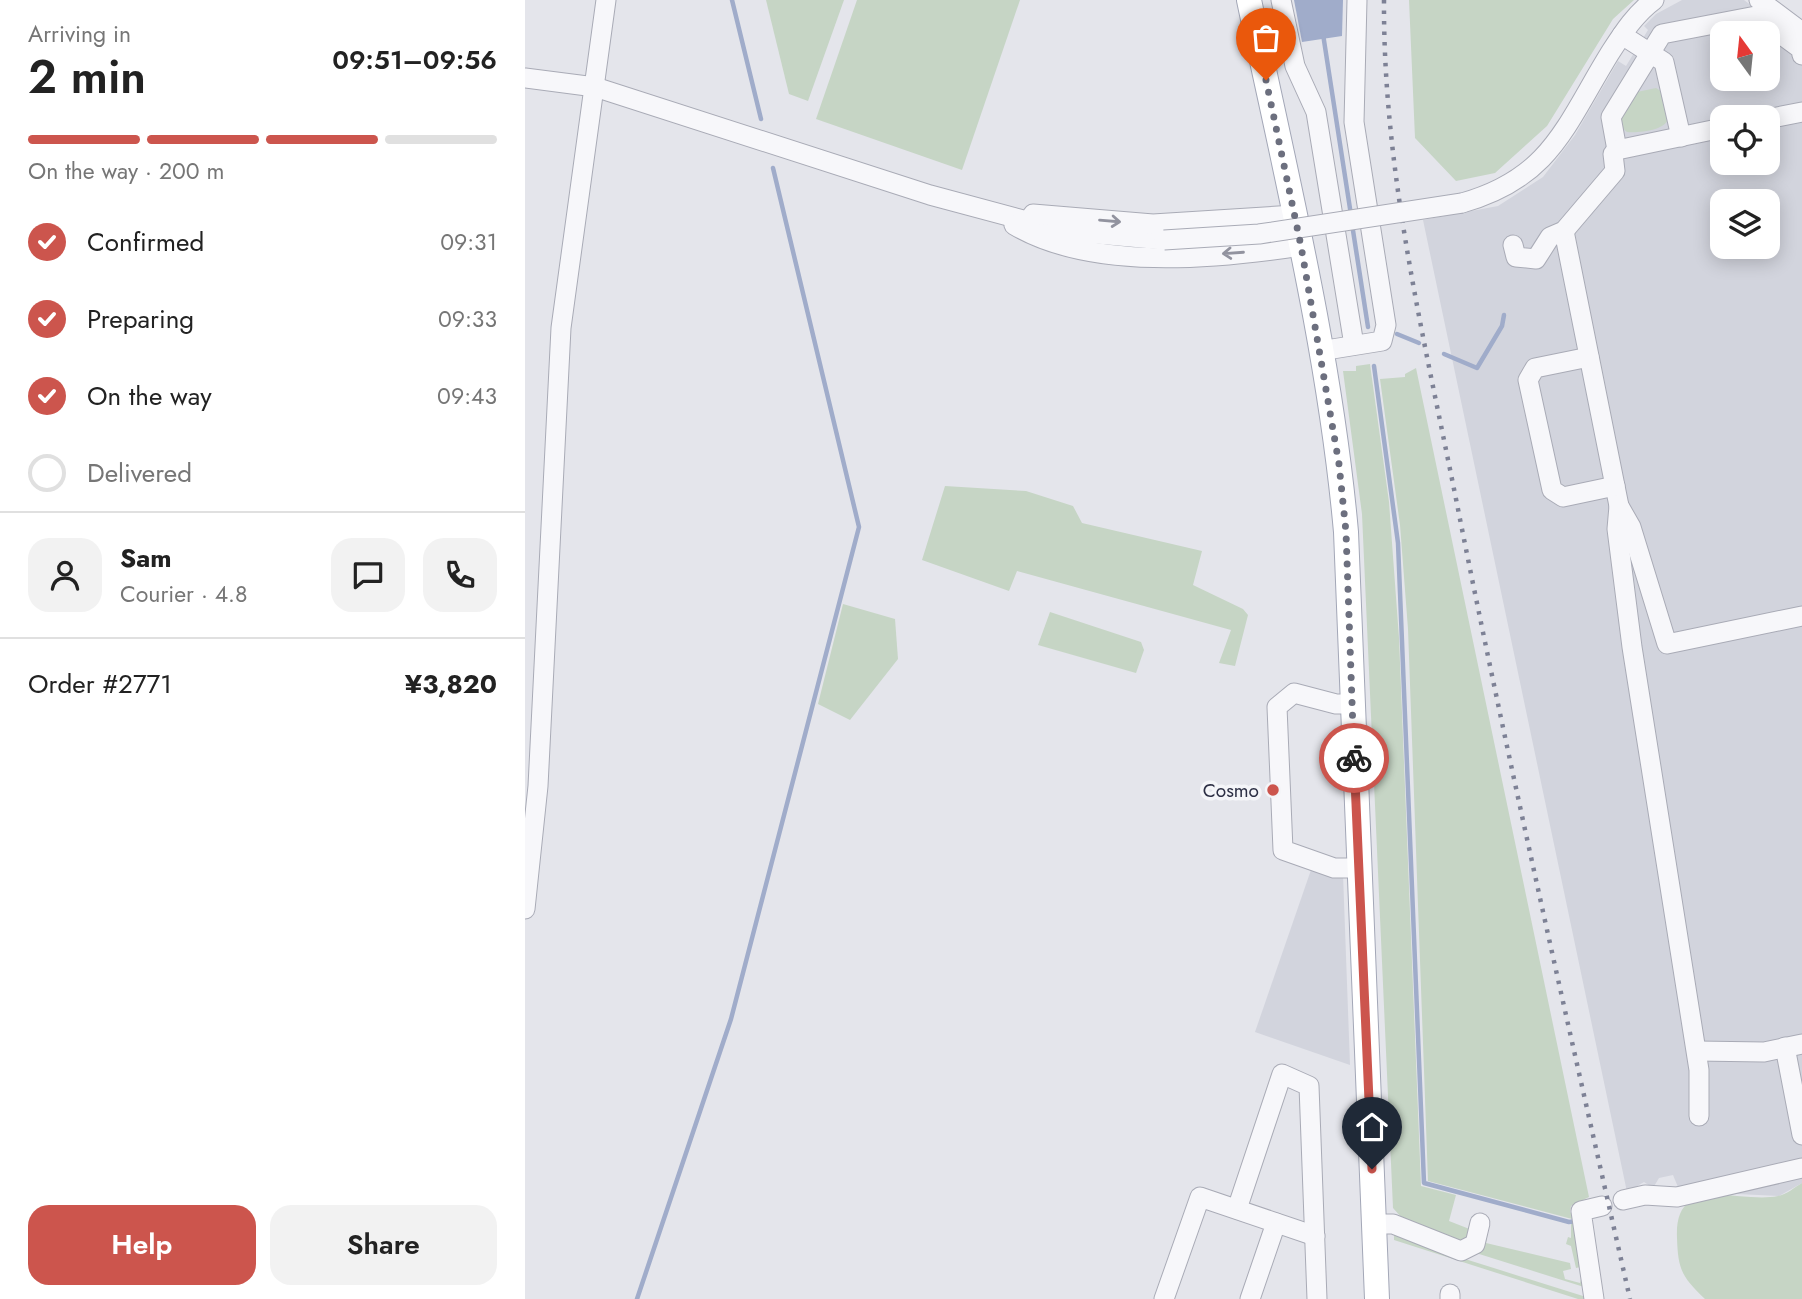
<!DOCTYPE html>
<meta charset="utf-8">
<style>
body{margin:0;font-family:Jost,sans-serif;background:#f2f2f2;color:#222;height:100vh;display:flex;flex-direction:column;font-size:26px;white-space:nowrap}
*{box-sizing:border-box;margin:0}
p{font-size:23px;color:#767676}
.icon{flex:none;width:38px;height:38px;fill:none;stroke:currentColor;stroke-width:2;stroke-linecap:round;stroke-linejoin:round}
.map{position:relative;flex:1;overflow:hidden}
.drawer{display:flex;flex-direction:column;background:#fff;width:525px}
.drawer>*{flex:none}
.needle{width:46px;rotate:345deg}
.controls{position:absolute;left:1185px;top:21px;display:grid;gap:14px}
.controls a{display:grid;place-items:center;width:70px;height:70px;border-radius:14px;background:#fff;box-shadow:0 4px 18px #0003;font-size:35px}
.pin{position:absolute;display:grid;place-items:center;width:60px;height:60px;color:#fff;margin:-72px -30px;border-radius:50% 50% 50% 0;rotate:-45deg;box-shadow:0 0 7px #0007}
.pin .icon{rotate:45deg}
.courier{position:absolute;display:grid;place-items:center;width:70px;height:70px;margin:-35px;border:5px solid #cc554d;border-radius:50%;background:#fff;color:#222;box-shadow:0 2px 9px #0007}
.overview em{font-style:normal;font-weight:600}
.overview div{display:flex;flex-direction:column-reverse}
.overview{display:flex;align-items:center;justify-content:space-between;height:119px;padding:0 28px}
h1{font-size:46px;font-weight:600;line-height:52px}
.bar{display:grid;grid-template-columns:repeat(4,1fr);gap:10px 7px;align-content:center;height:84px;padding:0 28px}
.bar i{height:9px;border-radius:5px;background:#e0e0e0}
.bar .on{background:#cc554d}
.bar p{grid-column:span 4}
.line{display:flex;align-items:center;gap:18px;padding:0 28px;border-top:2px solid #e0e0e0}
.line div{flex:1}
.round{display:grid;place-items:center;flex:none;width:74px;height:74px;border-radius:21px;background:#f2f2f2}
ol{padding:0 28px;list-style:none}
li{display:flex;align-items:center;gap:21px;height:77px}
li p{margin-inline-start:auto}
li .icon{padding:7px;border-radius:50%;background:#cc554d;color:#fff;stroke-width:4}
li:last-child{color:#767676}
li i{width:38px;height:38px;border:4px solid #e0e0e0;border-radius:50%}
.cta{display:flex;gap:14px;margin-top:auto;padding:14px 28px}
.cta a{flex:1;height:80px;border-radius:21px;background:#cc554d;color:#fff;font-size:28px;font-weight:600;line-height:80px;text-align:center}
.cta a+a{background:#f2f2f2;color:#222}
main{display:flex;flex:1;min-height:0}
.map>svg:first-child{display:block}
.built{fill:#d2d4dd;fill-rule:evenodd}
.green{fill:#c6d5c5}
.water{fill:#a0acca}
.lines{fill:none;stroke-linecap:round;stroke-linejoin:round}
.stream{stroke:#a0acca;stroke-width:4.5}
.minor-casing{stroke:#a9abb6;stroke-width:21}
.major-casing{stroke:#a3a7b7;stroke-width:26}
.minor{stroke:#f7f7fa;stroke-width:19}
.major{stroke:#fff;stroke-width:24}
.rail{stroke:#7d8195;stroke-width:4.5;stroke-dasharray:3.5 7;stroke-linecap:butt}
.minor-bridge-casing{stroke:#a9abb6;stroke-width:21;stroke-linecap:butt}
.minor-bridge{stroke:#f7f7fa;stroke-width:19}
.oneway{stroke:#92939f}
.done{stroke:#6c6f7e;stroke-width:7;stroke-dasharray:0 12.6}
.route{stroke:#cc554d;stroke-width:9}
.poi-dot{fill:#cc554d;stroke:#f4f5f8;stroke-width:2.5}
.labels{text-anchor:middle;stroke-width:7;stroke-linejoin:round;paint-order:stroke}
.poi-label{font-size:19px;fill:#2c2f44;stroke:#f4f5f8;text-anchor:end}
</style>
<main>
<section class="drawer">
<div class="overview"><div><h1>2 min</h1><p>Arriving in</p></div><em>09:51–09:56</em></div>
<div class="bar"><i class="on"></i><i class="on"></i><i class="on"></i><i></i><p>On the way · 200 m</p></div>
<ol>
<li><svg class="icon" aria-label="check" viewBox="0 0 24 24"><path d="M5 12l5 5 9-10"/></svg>Confirmed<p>09:31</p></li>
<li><svg class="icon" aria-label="check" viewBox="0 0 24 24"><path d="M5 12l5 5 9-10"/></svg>Preparing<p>09:33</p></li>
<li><svg class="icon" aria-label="check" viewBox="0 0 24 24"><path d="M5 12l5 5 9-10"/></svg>On the way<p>09:43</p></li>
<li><i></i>Delivered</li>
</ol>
<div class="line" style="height:126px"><a class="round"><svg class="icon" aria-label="person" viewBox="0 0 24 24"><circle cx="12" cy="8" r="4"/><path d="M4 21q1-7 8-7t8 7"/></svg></a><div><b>Sam</b><p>Courier · 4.8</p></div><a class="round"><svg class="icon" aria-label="chat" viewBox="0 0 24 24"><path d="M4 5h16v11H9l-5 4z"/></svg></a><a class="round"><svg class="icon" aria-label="phone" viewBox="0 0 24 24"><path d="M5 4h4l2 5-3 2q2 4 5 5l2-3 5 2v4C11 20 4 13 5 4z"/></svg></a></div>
<div class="line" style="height:91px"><div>Order #2771</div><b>¥3,820</b></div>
<div class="cta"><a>Help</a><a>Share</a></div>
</section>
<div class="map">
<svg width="1277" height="1299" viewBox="0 0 1277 1299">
<rect width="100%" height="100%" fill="#e4e5eb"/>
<g class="built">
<path d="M1157 0H1219L1277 44V1183L1254 1196 1191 1193 1160 1204 1148 1175 1134 1178 1128 1188 1119 1182 1102 1192 898 220 973 206 1018 177 1050 135 1093 61 1101 66 1123 30 1119 26 1131 14ZM1197 33H1242V79H1197ZM1197 117H1242V163H1197ZM1197 201H1242V247H1197Z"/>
<path d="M787 867 818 874 825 1065 730 1032Z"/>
</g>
<g class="green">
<path d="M241 0H319L283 101 264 94Z"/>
<path d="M332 0H495L437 170 291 119Z"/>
<path d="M884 0H1109L1088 19 1022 126 970 173 931 181 890 138Z"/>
<path d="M1131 88 1139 93C1141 100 1145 109 1144 116 1143 131 1113 133 1102 132L1096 127 1095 119 1112 92Z"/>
<path d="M845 364 864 502 874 638 896 1186 931 1195 924 1221 947 1230 941 1244 877 1218 868 1208 837 514 818 371H831V366Z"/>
<path d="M891 368 1064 1197 1046 1206 1045 1212 1051 1218 1047 1219 903 1181 883 629 875 525 855 379 880 377V374Z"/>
<path d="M420 486 501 491 548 506 557 523 677 551 668 585 718 609 723 615 710 666 694 663 706 630 492 571 484 591 397 560Z"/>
<path d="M318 604 370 619 373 659 325 720 293 704Z"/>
<path d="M525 612 616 642 619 650 611 673 513 645Z"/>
<path d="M1277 1183V1299H1180C1157 1277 1153 1270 1152 1238 1149 1172 1214 1204 1253 1196 1261 1195 1270 1187 1277 1183Z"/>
<path d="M1046 1223H1055L1065 1299H1053L869 1240V1231L940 1259 1058 1296 1059 1287 951 1253 960 1231 963 1232 961 1243 1045 1263 1046 1269 1038 1271 1040 1279 1055 1283 1060 1266 1051 1268 1046 1246 1041 1244 1043 1237 1046 1238Z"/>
</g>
<path class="water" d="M769 0H818L817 36 777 42Z"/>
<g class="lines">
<g class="stream">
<path d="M207 0 236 119"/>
<path d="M798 34 826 215"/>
<path d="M827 224 843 327"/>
<path d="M872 334 894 343"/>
<path d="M919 354 952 368 977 326 979 315"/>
<path d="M849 366 873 543 899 1183 1044 1222 1052 1221"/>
<path d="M112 1299 206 1019 334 527 248 168"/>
</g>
<defs>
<g id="minor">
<path d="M756 0 770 66 791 112 829 345"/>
<path d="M1234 0 1277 32"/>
<path d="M1097 35 1139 62 1156 137"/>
<path d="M0 78 70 87 405 195 539 231 639 240"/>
<path d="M1242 119 1277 112"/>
<path d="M1092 150 1086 117 1137 34 1231 16 1276 49 1277 55"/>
<path d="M937 203C1026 178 1040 126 1085 53 1098 33 1110 14 1129 0"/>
<path d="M508 214 628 224 769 215"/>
<path d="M489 225C566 271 690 259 776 246"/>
<path d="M1039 231 1094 506 1092 529 1107 647 1174 1070V1116"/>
<path d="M988 245 991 257 1011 259 1025 237 1039 231 1090 171 1088 154 1092 150 1197 128"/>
<path d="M795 351 857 341 861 325 829 122 832 0"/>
<path d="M1064 357 1010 368 1003 380 1027 490 1038 497 1090 486"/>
<path d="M1094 506 1106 527 1142 644 1277 616"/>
<path d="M827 704H811L769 693 752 707 758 850 809 868H834"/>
<path d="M0 909 13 786 36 328 81 0"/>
<path d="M1260 1047 1277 1135"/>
<path d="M1172 1051 1239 1052 1277 1044"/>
<path d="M1098 1200 1120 1195 1152 1197 1277 1168"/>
<path d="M712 1209 757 1074 784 1086 792 1299"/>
<path d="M849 1224H868L936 1251 950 1244 955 1223"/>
<path d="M639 1299 675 1197 790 1236"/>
<path d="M725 1299 751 1223"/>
<path d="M925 1299V1294"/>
<path d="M1069 1299 1056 1211 1077 1206"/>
</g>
<path id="major" d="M724 0C761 176 805 353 821 532L852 1299"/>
</defs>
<use href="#minor" class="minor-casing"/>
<use href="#major" class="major-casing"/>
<use href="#minor" class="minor"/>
<use href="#major" class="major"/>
<path class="rail" d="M859 0C858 169 898 334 931 499 984 767 1045 1033 1105 1299"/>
<defs>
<path id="minor-bridge" d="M639 240 734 234 937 203"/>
</defs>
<use href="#minor-bridge" class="minor-bridge-casing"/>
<use href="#minor-bridge" class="minor-bridge"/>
</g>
<defs><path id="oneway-shaft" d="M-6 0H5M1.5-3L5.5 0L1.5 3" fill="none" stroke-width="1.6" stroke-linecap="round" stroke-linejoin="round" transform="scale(1.75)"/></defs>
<g class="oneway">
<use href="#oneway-shaft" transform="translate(585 221) rotate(5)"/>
<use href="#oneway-shaft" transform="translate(708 253) rotate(176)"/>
</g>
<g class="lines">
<path class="done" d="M741 80 776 246 814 464 821 532 829 758"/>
<path class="route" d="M829 758 847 1169"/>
</g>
<circle class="poi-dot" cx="748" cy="790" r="7"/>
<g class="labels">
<g class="poi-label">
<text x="734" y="797">Cosmo</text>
</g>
</g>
</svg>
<div class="controls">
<a><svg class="needle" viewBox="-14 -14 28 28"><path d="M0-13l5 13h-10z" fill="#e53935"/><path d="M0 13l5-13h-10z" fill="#767676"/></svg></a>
<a><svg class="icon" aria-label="locate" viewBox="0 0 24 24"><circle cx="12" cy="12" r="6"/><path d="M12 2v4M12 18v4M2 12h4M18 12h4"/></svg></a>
<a><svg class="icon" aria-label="layers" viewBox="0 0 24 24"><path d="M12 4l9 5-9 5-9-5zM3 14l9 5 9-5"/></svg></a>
</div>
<div class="pin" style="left:741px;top:80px;background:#ea580c"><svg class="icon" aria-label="bag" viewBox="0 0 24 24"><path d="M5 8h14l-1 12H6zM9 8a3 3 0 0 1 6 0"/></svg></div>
<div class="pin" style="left:847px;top:1169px;background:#1f2937"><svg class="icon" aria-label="home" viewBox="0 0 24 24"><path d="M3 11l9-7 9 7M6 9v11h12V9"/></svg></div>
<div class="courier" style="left:829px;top:758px"><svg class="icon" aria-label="bike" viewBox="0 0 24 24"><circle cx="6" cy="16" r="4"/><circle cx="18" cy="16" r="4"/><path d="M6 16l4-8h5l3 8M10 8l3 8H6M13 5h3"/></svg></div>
</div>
</main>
